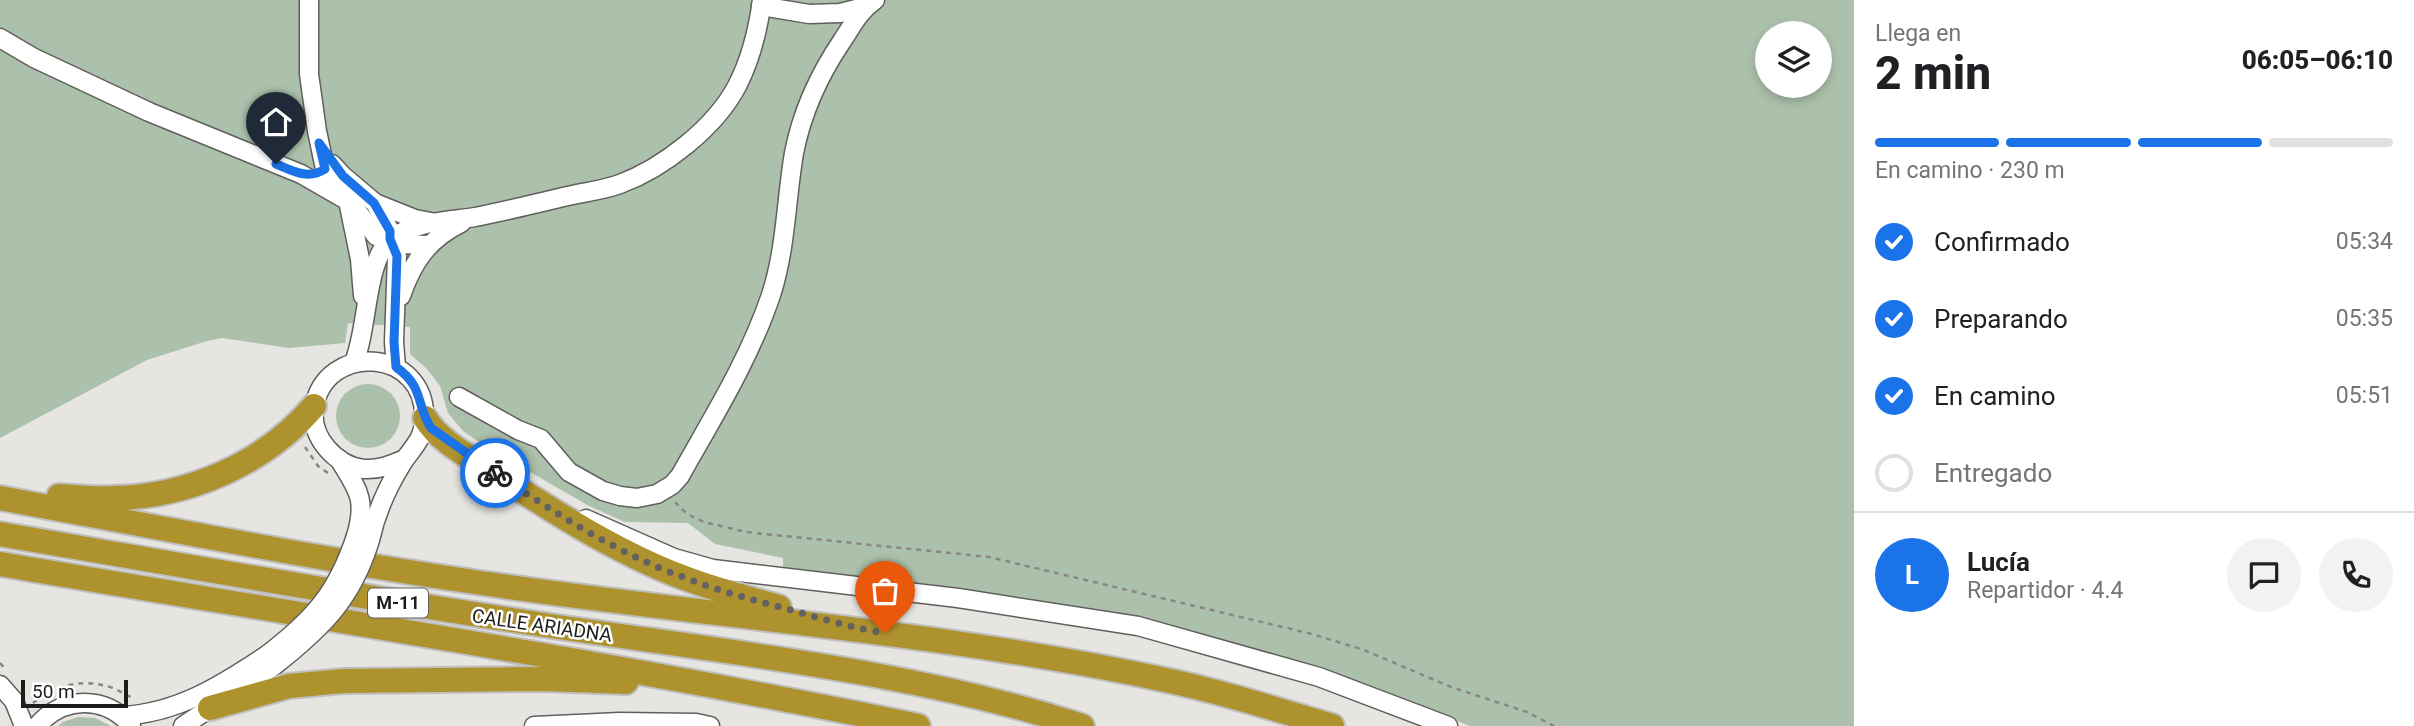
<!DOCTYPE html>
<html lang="es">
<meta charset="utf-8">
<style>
body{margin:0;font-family:Roboto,sans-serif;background:#f2f2f2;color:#202124;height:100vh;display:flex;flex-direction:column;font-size:26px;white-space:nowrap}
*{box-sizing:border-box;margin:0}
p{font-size:23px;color:#757577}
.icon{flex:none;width:38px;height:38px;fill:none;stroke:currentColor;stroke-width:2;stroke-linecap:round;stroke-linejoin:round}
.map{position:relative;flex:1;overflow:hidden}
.sheet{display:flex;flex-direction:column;background:#fff;width:560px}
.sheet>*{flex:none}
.controls{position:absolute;left:1755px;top:21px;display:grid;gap:14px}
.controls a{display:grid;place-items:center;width:77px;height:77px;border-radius:50%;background:#fff;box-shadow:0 4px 10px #0003;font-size:35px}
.scale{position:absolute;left:21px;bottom:18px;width:107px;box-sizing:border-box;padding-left:7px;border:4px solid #1c1c1a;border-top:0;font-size:19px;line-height:24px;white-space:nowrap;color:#1c1c1a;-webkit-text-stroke:5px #fff;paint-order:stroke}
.pin{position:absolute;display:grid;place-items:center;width:60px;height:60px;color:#fff;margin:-72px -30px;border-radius:50% 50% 50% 0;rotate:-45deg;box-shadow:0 0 7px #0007}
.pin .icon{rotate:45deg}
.courier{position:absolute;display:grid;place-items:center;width:70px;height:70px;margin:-35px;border:5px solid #1a73e8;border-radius:50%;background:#fff;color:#222;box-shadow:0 2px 9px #0007}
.head em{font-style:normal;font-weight:800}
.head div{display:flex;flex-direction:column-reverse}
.head{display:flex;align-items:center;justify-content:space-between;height:119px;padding:0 21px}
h1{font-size:46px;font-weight:800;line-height:52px}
.bar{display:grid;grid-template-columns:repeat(4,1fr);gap:10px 7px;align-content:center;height:84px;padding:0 21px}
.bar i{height:9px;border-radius:5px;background:#e0e0e0}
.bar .selected{background:#1a73e8}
.bar p{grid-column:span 4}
.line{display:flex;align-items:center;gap:18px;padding:0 21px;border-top:2px solid #e0e0e0}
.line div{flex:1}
.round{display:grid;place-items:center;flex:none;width:74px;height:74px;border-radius:37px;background:#f2f2f2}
ol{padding:0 21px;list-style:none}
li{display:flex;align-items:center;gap:21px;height:77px}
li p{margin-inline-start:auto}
li .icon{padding:7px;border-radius:50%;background:#1a73e8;color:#fff;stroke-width:4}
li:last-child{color:#757577}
li i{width:38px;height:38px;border:4px solid #e0e0e0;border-radius:50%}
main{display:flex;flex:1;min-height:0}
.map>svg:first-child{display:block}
.green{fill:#acc1ab;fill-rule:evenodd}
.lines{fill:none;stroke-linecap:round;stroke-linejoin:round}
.minor-casing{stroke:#615f5c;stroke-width:21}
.highway-casing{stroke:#bfbfbf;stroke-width:28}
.path{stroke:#888784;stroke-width:2.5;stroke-dasharray:5 5;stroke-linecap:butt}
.minor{stroke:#fff;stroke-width:18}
.highway{stroke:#ae922d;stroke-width:24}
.minor-bridge-casing{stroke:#615f5c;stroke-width:21;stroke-linecap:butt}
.minor-bridge{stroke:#fff;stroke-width:18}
.done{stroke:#636260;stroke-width:7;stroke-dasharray:0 12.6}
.route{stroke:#1a73e8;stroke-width:9}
.labels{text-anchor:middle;stroke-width:5;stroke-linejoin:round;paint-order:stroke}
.shield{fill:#fff;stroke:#60605f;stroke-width:2}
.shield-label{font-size:18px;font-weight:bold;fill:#1c1c1a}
.street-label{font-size:19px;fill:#1c1c1a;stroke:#fff}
</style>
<main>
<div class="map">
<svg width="1854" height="726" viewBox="0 0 1854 726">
<rect width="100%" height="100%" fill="#e6e5e1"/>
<g class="green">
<path d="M0 0H1854V726H1470L1372 687 1287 658 1164 624 1094 610 996 596 783 571V558L715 544 688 523 625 522 589 506 485 446 463 431 448 413 440 386 427 369 410 354V327L348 323 345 343 289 348 222 338 207 341 147 360 0 438ZM1768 33H1820V86H1768Z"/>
<circle cx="368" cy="416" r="32"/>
<path d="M78 717 95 718 111 726H58L63 722Z"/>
</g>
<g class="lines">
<defs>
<g id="minor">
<path d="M309 0V74L317 131 325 169 376 236 400 244 428 245"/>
<path d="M761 6 809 14 840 13 864 7"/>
<path d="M0 38 34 58 149 112 301 174 348 201 360 259 363 296"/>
<path d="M332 164 343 176 375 203 390 231V239L397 256 394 342 396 367"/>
<path d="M375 203 415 219 431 222"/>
<path d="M401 296C412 263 428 239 461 223"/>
<path d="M354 362C368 330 365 264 389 241 408 222 450 221 475 217 506 211 537 203 568 196 585 192 604 190 620 184 663 168 715 128 737 86 751 59 758 30 762 0"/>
<path d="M459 397 518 430 541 439 569 472 603 491 620 496 637 498 657 494 672 485 680 476C713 417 749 360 771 295 786 249 786 200 794 153 802 112 819 75 842 41 852 26 860 10 875 0"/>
<path d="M339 459C358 490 367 499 356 536"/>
<path d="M586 519 674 558 713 569 958 598 1138 626 1319 677 1448 726"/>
<path d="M370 540C376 512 388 486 403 462 412 448 424 439 424 420 428 347 323 341 314 409 310 437 336 466 364 469 379 470 391 465 405 459"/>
<path d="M0 685 14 701 24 726"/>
<path d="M122 716C178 713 222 685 267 655"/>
<path d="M37 726C63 696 104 695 131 725"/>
<path d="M183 726 275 665"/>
<path d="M534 726 620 722 696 723 710 726"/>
</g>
<g id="highway">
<path d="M425 418C439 441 468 456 491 471 551 510 614 551 682 577 713 589 746 598 779 607"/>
<path d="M59 496C77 497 95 499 113 498 189 497 265 463 314 406"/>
<path d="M0 498C156 527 312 558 468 581 699 616 933 630 1161 679 1219 691 1275 709 1332 726"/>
<path d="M0 534C181 565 363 598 545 625 724 652 909 670 1082 726"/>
<path d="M0 564C306 616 614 663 918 726"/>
<path d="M210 708 289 686 343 681 543 679 626 682"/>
</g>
</defs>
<use href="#minor" class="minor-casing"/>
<use href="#highway" class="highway-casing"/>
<g class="path">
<path d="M305 447 318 466 328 473"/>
<path d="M675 502 687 514 704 522 746 532 989 557 1312 634 1364 650 1451 687 1527 712 1554 726"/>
<path d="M0 663 6 670"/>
<path d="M33 703C56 684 84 678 113 688 120 691 126 695 133 698"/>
</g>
<use href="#minor" class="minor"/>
<use href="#highway" class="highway"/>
<defs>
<g id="minor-bridge">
<path d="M267 655C314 619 337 593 356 536"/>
<path d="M275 665C322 628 352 599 370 540"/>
</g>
</defs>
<use href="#minor-bridge" class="minor-bridge-casing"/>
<use href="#minor-bridge" class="minor-bridge"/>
</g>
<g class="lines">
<path class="done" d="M495 473C554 512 616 553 683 577 718 591 754 600 791 610 822 619 853 628 885 633"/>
<path class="route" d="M276 164C293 171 308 180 325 169L319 143 343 176 374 203 390 231V239L397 256 394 342 396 367C425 388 415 403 431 428L495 473"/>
</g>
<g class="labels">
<rect class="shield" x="368" y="588.5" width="60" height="29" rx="5"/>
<g class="shield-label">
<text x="398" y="609">M-11</text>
</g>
<g class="street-label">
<text transform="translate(542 625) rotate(8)" y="7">CALLE ARIADNA</text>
</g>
</g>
</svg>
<div class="controls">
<a><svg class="icon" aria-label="layers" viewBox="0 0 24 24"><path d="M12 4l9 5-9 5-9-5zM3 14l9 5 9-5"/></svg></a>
</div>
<div class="scale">50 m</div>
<div class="pin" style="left:885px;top:633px;background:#ea580c"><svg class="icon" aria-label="bag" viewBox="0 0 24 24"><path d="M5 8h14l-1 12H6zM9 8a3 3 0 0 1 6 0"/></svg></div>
<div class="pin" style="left:276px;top:164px;background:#1f2937"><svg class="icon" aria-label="home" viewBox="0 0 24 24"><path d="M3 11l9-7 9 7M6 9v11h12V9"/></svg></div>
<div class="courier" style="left:495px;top:473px"><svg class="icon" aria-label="bike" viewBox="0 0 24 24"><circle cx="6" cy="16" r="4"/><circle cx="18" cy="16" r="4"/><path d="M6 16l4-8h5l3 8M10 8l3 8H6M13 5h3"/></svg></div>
</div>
<section class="sheet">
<div class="head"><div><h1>2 min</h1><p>Llega en</p></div><em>06:05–06:10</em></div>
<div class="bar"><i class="selected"></i><i class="selected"></i><i class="selected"></i><i></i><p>En camino · 230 m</p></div>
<ol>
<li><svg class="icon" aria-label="check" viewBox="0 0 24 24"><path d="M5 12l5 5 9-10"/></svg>Confirmado<p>05:34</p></li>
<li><svg class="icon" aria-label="check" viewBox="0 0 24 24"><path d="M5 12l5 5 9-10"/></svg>Preparando<p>05:35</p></li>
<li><svg class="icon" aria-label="check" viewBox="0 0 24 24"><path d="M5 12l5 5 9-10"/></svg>En camino<p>05:51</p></li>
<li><i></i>Entregado</li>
</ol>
<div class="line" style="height:126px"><b class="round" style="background:#1a73e8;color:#fff">L</b><div><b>Lucía</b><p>Repartidor · 4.4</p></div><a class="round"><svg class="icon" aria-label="chat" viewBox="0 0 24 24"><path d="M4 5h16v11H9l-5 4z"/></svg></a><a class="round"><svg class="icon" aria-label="phone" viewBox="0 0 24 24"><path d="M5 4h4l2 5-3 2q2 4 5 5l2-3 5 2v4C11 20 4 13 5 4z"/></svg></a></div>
</section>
</main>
